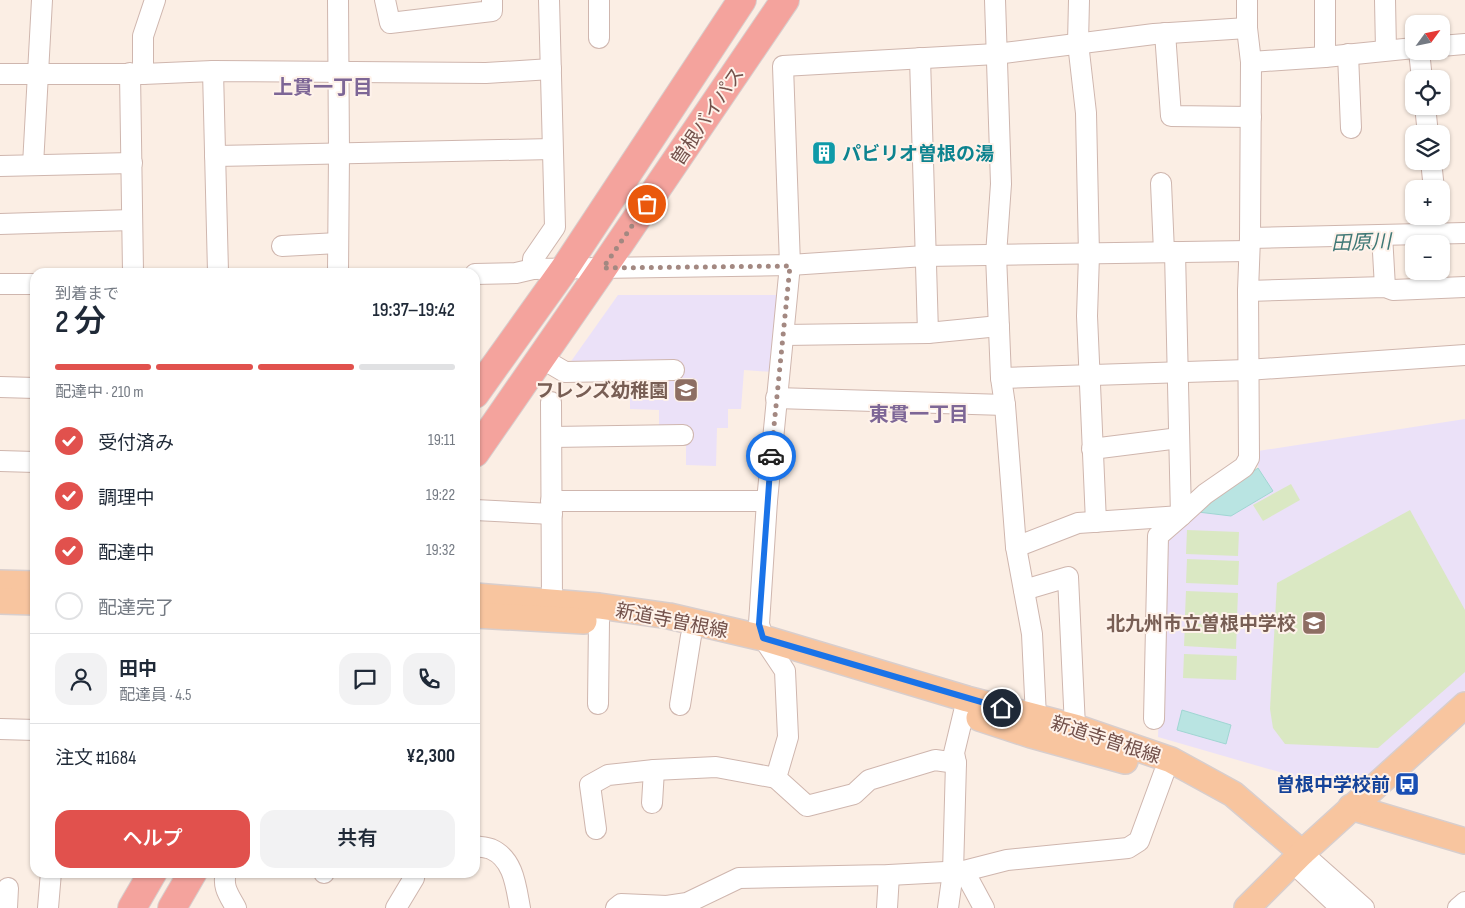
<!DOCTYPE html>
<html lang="ja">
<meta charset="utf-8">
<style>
body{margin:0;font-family:"Sofia Sans Condensed","Noto Sans JP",sans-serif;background:#f2f2f3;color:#1f2937;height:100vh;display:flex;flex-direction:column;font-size:19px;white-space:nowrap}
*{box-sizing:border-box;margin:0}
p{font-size:16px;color:#747a83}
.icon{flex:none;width:28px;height:28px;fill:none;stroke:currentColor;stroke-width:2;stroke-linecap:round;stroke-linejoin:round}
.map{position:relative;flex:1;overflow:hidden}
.panel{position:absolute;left:30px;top:268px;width:450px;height:610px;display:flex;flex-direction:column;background:#fff;border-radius:15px;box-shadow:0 1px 4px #0004}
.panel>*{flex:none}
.needle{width:32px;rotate:57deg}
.fabs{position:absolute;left:1405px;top:15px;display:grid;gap:10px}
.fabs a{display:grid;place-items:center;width:45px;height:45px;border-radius:10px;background:#fff;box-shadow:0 1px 4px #0004;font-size:25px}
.pin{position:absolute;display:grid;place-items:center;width:42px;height:42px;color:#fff;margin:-21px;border:2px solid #fff;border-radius:50%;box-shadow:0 1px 5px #0007}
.courier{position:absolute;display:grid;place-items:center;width:50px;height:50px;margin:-25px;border:4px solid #1a73e8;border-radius:50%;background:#fff;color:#222;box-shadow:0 1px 6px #0007}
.overview em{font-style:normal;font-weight:600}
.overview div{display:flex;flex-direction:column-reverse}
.overview{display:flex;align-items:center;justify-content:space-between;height:85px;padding:0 25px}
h1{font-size:32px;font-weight:600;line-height:38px}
.bar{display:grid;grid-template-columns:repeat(4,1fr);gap:8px 5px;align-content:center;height:60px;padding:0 25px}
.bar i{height:6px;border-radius:4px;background:#e0e1e3}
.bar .selected{background:#e1514d}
.bar p{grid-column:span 4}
.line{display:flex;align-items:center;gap:12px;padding:0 25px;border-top:1px solid #e0e1e3}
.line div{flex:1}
.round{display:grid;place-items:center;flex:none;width:52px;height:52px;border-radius:15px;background:#f2f2f3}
ol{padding:0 25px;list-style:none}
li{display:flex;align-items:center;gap:15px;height:55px}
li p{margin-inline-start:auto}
li .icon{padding:5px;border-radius:50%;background:#e1514d;color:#fff;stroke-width:4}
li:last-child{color:#747a83}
li i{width:28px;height:28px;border:2px solid #e0e1e3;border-radius:50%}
.button{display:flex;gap:10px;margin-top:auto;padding:10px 25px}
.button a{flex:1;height:58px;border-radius:15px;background:#e1514d;color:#fff;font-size:20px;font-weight:600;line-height:58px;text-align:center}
.button a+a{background:#f2f2f3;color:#1f2937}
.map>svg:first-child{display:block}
.education{fill:#ebe1f8}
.green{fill:#dae8c3}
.water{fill:#b9e4e2;stroke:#a0d6d3}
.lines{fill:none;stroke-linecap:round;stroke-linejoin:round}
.minor-casing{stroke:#cfb6ae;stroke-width:22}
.major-casing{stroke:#d8cecd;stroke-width:28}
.highway-casing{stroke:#d8cecd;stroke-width:30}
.minor{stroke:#fff;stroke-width:20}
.major{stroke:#f8c59f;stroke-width:25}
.highway{stroke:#f4a39d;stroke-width:28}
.done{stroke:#a38881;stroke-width:5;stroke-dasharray:0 9}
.route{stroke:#1a73e8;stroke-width:6}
.labels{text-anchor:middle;stroke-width:4;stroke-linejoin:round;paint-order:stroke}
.street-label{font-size:19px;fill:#73514b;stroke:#fef2ea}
.culture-label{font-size:19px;font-weight:bold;fill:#0d838f;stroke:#fef2ea;text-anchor:start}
.education-label{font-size:19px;font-weight:bold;fill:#785e54;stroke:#fef2ea;text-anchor:end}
.transit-label{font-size:19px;font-weight:bold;fill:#164399;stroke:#fef2ea;text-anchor:end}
.neighbourhood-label{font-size:20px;font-weight:bold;fill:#7d6696;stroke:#fef2ea}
.water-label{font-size:20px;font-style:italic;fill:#3f7876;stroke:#fef2ea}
</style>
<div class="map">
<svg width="1465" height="908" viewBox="0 0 1465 908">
<rect width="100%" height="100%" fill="#fbeee4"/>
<g class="education">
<path d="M618 295H779L773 372 744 370 741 409H728V428H717L716 466 686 465V428L659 429V410L630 409V365L567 367Z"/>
<path d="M1465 419V690L1444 707 1367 779 1348 786 1331 787 1158 737 1165 556 1168 542 1187 522 1198 512 1272 491 1258 468V451Z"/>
</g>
<g class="green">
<path d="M1291 484 1300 500 1263 521 1253 505Z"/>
<path d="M1410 510 1465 610V672L1378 748 1285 744 1273 728 1270 709 1277 583Z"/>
<path d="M1187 530 1239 532 1238 556 1186 554Z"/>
<path d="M1187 559 1239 561 1238 585 1186 583Z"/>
<path d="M1186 591 1238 593 1237 617 1185 615Z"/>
<path d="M1185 623 1237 625 1236 649 1184 646Z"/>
<path d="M1184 654 1237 656 1236 680 1183 678Z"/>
</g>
<g class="water">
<path d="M1258 468 1273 491 1231 516 1198 512Z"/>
<path d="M1182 710 1231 725 1226 744 1177 730Z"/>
</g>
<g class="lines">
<defs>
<g id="minor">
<path d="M385 0 390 23 492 11V0"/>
<path d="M995 0 1001 184 996 255 1001 378 1005 405 1016 547 1032 634 1036 717 1033 730"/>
<path d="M1079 0 1078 43 1086 113 1089 255 1087 316 1096 522"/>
<path d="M1325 0V57"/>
<path d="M1385 0 1386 50"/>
<path d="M1165 33 1171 116 1251 117"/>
<path d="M599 38V0"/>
<path d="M1441 46 1465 44"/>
<path d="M1419 51 1422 79"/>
<path d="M1348 54 1351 128"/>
<path d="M920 58 928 333 999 326"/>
<path d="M1251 62 1325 57 1414 48"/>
<path d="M213 71 218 272"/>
<path d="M130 73 133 272"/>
<path d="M0 74H143L213 71 486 73 551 69"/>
<path d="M143 74V36L155 0"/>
<path d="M1425 106 1428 134"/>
<path d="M215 156 552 149"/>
<path d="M1431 161 1434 189"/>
<path d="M33 165 42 0"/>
<path d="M0 166 132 163"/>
<path d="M1161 183 1164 252"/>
<path d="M0 224 132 220"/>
<path d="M1382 235 1385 287"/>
<path d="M1250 238 1465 233"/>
<path d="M282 246 338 243"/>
<path d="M533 269V259L555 227 549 0"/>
<path d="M338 272 339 153 338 0"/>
<path d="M475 274 516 273 533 269 790 265 925 256 1249 251"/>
<path d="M0 284H35"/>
<path d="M1248 291 1385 287 1393 290 1465 287"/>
<path d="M784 335 928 333"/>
<path d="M541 358 565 372 674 370"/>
<path d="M1001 378 1247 370 1465 355"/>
<path d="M0 387 35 388"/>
<path d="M776 398 1005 405"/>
<path d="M551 402 552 601"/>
<path d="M552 437 683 435"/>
<path d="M1092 449 1179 438"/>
<path d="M0 461 35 462"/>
<path d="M551 501H767"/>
<path d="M475 510 552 514"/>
<path d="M1016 547 1078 523 1181 516 1205 494 1244 467 1249 458 1248 291 1250 238 1251 62 1247 28V0"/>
<path d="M1024 590 1068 577 1075 727"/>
<path d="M598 704 599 621"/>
<path d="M680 705 691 636"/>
<path d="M1154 719 1158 536 1181 516 1175 252"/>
<path d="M0 729 35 730"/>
<path d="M956 763 935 760 869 780 854 794 807 806 776 778 788 737 785 671 763 638 759 624 767 501 790 265 783 66 996 54 1154 34 1247 28"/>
<path d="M652 803 654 770"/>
<path d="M596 829 590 785 608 775 654 770 716 767 776 778"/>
<path d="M475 846C480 847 486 847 491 849 514 859 516 887 520 908"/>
<path d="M1302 853 1364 908"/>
<path d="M1292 862 1341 908"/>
<path d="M964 871 984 908"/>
<path d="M226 872C222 887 229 895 236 908"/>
<path d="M324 873V872"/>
<path d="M7 908 8 888"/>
<path d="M48 908 51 872"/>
<path d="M396 908 414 878 415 872"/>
<path d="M616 908 621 904 667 906 687 903 739 878 889 875 964 871 1007 860 1128 848 1139 841 1164 773"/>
<path d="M887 908 889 875"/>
<path d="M948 908 953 872 956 763 954 753 967 699"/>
<path d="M1458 908 1465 902"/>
</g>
<g id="major">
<path d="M0 583 35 584"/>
<path d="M475 596 599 606 669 616 763 638 967 699 1075 727 1171 760 1233 794 1302 853"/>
<path d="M0 601 35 602"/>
<path d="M475 615 584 621"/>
<path d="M979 718 1031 735 1125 761"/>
<path d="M1351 807 1465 841"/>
<path d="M1247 908 1302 853 1465 705"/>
</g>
<g id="highway">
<path d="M475 394 565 268 742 0"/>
<path d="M475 453 603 268 785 0"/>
<path d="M132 908 153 872"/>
<path d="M172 908 193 872"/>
</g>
</defs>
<use href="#minor" class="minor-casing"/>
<use href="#major" class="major-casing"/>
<use href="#highway" class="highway-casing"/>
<use href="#minor" class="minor"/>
<use href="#major" class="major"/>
<use href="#highway" class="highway"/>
</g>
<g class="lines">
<path class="done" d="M647 204 603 268 790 266 771 456"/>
<path class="route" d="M771 456 759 624 763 638 1002 708"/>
</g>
<defs>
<symbol id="building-square" viewBox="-11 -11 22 22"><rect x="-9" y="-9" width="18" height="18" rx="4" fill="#0f9aa8" stroke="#fef2ea"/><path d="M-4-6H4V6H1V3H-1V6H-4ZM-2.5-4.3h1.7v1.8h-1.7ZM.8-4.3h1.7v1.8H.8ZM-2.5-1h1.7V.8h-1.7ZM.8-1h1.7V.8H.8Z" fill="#fff"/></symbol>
<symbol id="school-square" viewBox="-11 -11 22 22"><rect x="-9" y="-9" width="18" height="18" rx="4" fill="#8d6e63" stroke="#fef2ea"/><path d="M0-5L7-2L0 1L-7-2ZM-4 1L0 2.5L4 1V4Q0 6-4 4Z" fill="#fff"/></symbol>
<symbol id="bus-square" viewBox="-11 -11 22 22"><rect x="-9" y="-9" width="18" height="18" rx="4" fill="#1a4fb4" stroke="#fef2ea"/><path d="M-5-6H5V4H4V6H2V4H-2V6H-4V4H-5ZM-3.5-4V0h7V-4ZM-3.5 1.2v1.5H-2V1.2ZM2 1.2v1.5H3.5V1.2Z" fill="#fff"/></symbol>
</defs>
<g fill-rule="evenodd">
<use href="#building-square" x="810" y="139" width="28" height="28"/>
<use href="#school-square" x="672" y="376" width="28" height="28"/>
<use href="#school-square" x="1300" y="609" width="28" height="28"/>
<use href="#bus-square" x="1393" y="770" width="28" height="28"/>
</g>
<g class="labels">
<g class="street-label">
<text transform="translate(707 116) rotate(-56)" y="7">曽根バイパス</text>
<text transform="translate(672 620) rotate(11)" y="7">新道寺曽根線</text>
<text transform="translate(1106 739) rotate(18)" y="7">新道寺曽根線</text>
</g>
<g class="culture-label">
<text x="842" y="160">パビリオ曽根の湯</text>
</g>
<g class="education-label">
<text x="668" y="397">フレンズ幼稚園</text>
<text x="1296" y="630">北九州市立曽根中学校</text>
</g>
<g class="transit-label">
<text x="1390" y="791">曽根中学校前</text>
</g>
<g class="neighbourhood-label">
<text x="323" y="94">上貫一丁目</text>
<text x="919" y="421">東貫一丁目</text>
</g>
<g class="water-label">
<text transform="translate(1361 242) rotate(-2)" y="7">田原川</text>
</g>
</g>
</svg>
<div class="fabs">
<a><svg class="needle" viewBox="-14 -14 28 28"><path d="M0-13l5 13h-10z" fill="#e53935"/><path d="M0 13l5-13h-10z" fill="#747a83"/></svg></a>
<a><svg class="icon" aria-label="locate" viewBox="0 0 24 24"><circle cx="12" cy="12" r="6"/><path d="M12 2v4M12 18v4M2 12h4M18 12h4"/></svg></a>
<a><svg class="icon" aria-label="layers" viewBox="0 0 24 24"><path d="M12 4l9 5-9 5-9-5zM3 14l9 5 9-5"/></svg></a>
<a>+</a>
<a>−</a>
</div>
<div class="pin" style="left:647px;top:204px;background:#ea580c"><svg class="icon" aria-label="bag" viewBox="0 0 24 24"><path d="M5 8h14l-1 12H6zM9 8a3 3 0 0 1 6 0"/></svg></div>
<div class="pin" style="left:1002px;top:708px;background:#1f2937"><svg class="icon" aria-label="home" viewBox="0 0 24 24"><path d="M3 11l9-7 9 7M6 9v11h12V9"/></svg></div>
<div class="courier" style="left:771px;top:456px"><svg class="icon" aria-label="car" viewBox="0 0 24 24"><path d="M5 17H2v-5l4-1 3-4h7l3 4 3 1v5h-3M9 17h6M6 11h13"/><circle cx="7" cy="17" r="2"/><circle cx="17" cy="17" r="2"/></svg></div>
<section class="panel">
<div class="overview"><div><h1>2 分</h1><p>到着まで</p></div><em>19:37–19:42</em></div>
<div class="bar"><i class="selected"></i><i class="selected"></i><i class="selected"></i><i></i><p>配達中 · 210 m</p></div>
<ol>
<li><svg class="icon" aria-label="check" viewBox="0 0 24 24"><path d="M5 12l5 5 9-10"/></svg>受付済み<p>19:11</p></li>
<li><svg class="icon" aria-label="check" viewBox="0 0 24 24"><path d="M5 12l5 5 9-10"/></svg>調理中<p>19:22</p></li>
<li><svg class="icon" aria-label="check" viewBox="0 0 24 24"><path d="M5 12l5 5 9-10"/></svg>配達中<p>19:32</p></li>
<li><i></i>配達完了</li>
</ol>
<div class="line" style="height:90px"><a class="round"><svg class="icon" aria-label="person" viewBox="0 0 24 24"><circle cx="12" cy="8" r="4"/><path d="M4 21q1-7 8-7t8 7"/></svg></a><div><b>田中</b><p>配達員 · 4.5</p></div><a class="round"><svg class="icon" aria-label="chat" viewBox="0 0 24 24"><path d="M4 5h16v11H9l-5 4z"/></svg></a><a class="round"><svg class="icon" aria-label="phone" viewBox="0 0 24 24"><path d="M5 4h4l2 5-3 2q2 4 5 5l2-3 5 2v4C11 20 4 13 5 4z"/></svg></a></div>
<div class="line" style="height:65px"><div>注文 #1684</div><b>¥2,300</b></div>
<div class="button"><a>ヘルプ</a><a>共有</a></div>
</section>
</div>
